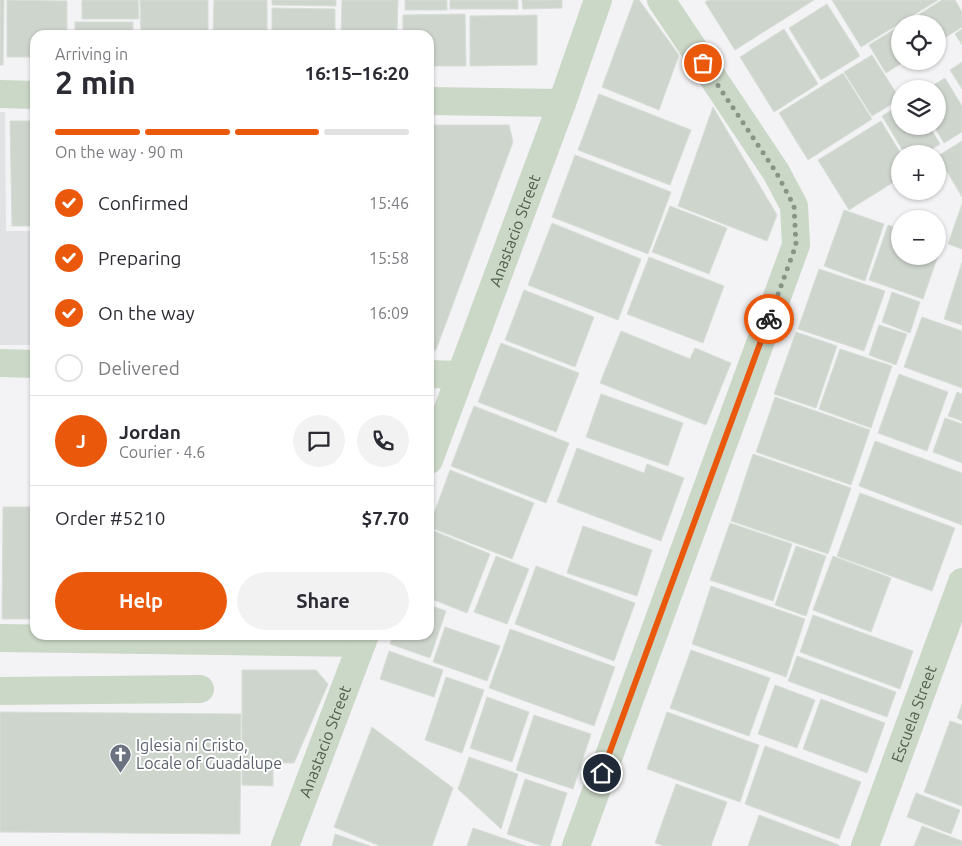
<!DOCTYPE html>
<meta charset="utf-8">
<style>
body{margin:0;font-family:Ubuntu,sans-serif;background:#f2f2f3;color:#2b2b33;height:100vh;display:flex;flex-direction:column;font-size:19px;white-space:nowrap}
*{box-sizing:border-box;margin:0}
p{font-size:16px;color:#7c7c81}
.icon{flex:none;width:28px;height:28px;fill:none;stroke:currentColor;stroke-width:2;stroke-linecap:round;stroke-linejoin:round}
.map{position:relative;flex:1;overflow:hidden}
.panel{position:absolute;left:30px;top:30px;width:404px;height:610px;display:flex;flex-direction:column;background:#fff;border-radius:15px;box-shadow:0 1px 4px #0004}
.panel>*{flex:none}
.fabs{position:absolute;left:891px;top:15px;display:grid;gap:10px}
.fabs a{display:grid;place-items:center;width:55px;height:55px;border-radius:50%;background:#fff;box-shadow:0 1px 4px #0004;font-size:25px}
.pin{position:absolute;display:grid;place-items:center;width:42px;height:42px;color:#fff;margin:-21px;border:2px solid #fff;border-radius:50%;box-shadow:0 1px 5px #0007}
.courier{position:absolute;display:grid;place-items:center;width:50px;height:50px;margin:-25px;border:4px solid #ea580c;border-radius:50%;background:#fff;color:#222;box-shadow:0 1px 6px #0007}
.overview em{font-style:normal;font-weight:700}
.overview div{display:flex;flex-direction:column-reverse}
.overview{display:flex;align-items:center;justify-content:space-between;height:85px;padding:0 25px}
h1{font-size:32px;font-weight:700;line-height:38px}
.bar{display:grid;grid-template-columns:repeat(4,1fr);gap:8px 5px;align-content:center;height:60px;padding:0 25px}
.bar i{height:6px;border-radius:4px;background:#e1e1e2}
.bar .selected{background:#ea580c}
.bar p{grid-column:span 4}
.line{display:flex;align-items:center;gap:12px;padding:0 25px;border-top:1px solid #e1e1e2}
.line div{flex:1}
.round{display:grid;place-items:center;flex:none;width:52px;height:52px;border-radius:26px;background:#f2f2f3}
ol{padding:0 25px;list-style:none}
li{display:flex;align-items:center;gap:15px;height:55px}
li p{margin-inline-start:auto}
li .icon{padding:5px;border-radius:50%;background:#ea580c;color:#fff;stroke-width:4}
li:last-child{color:#7c7c81}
li i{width:28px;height:28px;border:2px solid #e1e1e2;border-radius:50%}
.primary-button{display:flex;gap:10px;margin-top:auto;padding:10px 25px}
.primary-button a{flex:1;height:58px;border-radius:30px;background:#ea580c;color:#fff;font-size:20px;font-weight:700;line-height:58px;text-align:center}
.primary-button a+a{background:#f2f2f3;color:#2b2b33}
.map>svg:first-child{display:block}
.education{fill:#e1e2e3}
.building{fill:#ced5cd;stroke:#d7ded7}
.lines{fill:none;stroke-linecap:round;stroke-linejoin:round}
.minor{stroke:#cbd7c7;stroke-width:28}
.done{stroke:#899486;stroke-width:5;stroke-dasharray:0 9}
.route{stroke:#ea580c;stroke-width:6}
.labels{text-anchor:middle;stroke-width:4;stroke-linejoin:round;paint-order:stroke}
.street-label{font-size:16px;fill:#50614a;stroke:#fff}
.worship-label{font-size:16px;fill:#5b616d;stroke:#fff;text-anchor:start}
</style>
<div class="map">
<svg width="962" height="846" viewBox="0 0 962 846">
<rect width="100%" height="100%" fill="#f3f3f5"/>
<path class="education" d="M0 112H5L6 231H35V345H0Z"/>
<g class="building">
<path d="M0 0H4L3 65H0Z"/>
<path d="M7 0 67 1V35H35V57H7Z"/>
<path d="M82 0H138L139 19H82Z"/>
<path d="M140 0H208V35H141Z"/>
<path d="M214 0H267V35H213Z"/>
<path d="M272 0H336V6L272 5Z"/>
<path d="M342 0H398L397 35H341Z"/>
<rect x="405" y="0" width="42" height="10"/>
<rect x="450" y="0" width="68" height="9"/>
<path d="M522 0H562V8L523 9Z"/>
<path d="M634 0H639L679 55 659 110 602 87Z"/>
<path d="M709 0H814L735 50 705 2Z"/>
<path d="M832 0H938L861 47Z"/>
<path d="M942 0H955L962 12V27L938 42V24H904Z"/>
<path d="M827 4 860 56 821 80 789 28Z"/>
<path d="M272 8 335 9V35H272Z"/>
<path d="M465 14 466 66H429V35H403V15Z"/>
<path d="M537 15V65L470 66V16Z"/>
<rect x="75" y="22" width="58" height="13"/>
<path d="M900 26V61H905L886 73 869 45Z"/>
<path d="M784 29 818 84 774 112 740 57Z"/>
<path d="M962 29V45L955 34Z"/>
<path d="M872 55 900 99 872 116 844 72Z"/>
<path d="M962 62V89L950 70Z"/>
<path d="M843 73 872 119 808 160 779 113Z"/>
<path d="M945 78 962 106V132L944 143 934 126H938V89H927Z"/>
<path d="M599 94 691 130 670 185 578 150Z"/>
<path d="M900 105V126H929L940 144 924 154H905L882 116Z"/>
<path d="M713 107 777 215 767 241 678 206Z"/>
<path d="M10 121H35V226H12Z"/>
<path d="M881 121 901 154 900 178 849 210 818 160Z"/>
<path d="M429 125H509L513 142 436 350H429Z"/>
<path d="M962 141V197L938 156Z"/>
<path d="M575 155 671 192 648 254 552 217Z"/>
<path d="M962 204V249L948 244Z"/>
<path d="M670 206 727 228 709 274 652 252Z"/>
<path d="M844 210 884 224 865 281 824 266Z"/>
<path d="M552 223 641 259 618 320 528 285Z"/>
<path d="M888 225 900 229V256H938V243L942 244 923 299 869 280Z"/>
<path d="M649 257 724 286 703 343 627 314Z"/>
<path d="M962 262V325L944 319Z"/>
<path d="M819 269 885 291 864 351 798 329Z"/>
<path d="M524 290 594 317 575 367 505 340Z"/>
<path d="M892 292 920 302 910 333 882 322Z"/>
<path d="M922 317 962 331V388L904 367Z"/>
<path d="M879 325 907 334 896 365 869 355Z"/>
<path d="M621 331 690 359 695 348 731 363 706 425 600 383Z"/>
<path d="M796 332 837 346 816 408 774 394Z"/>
<path d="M501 343 579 373 556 432 478 402Z"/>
<path d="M840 349 892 366 871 428 819 409Z"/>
<path d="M899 374 948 392 927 451 878 433Z"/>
<path d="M957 392 962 394V421L948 416Z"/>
<path d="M601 394 683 423 668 466 586 437Z"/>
<path d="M775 397 870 430 851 485 756 452Z"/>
<path d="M474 406 569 443 546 503 451 466Z"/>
<path d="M945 418 962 424V463L933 452Z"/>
<path d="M875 441 962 473V525L859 486Z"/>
<path d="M577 448 644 473 647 464 684 478 661 541 557 502Z"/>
<path d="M753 454 851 488 828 554 731 521Z"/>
<path d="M450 470 534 503 512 559 429 527Z"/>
<path d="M860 493 955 528 932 591 837 556Z"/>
<path d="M3 507H35V619H2Z"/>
<path d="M730 523 792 544 773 601 710 580Z"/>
<path d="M583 526 652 550 637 596 567 573Z"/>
<path d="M429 529 490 554 467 613 429 598Z"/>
<path d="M796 546 826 556 806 616 775 605Z"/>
<path d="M496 556 529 569 507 624 474 612Z"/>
<path d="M833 556 891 578 871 632 813 610Z"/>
<path d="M536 566 635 603 614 661 515 624Z"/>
<path d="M711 586 805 619 786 677 692 644Z"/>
<path d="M429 605 446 611 430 658 390 644 393 635H429Z"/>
<path d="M813 615 913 651 900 689 800 652Z"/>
<path d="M445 627 500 646 487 681 433 662Z"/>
<path d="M510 629 615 667 594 726 489 688Z"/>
<path d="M691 650 770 678 749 736 670 708Z"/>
<path d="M389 651 443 670 434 697 380 679Z"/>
<path d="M797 656 896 692 887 717 788 681Z"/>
<path d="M242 670H316L328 684 294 763H273V786L242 785Z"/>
<path d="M446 677 484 690 462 753 425 740Z"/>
<path d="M775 685 815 700 797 748 758 734Z"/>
<path d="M487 697 529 712 512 762 470 748Z"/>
<path d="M821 699 885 723 867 773 803 749Z"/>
<path d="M962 704V720L957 718Z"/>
<path d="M0 712 241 714 240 834 0 832Z"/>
<path d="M667 712 759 745 740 802 647 769Z"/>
<path d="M534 715 591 734 573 789 516 770Z"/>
<path d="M950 721 962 725V806L924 792Z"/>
<path d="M372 727 453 788 432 846H380L334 827Z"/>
<path d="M765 746 861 782 839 839 745 804Z"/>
<path d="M469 757 518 774 501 829 458 789Z"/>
<path d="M525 779 567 793 550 846H542L507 834Z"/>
<path d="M676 784 727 802 711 846H664L655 843Z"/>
<path d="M916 793 960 810 951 834 907 817Z"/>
<path d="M759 815 839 845V846H748Z"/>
<path d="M922 826 962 841V846H914Z"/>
<path d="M473 828 526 846H467Z"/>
<path d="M335 834 370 846H332Z"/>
</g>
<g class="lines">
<g class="minor">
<path d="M0 94 35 95"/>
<path d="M429 101 562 103"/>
<path d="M0 363 35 364"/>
<path d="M429 374 460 375"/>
<path id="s1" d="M429 460 562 103 598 0"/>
<path d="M0 638 362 643"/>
<path d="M0 691 200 689"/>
<path id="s2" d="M285 846 365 635"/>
<path d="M576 846 796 245 794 206 776 172 661 0"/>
<path id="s3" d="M865 846 962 582"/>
</g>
</g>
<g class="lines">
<path class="done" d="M703 63 776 172 794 206 796 245 769 319"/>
<path class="route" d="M602 773 769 319"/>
</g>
<defs>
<symbol id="church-pin" viewBox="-11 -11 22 30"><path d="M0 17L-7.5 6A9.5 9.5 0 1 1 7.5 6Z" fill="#6b7280" stroke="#fff"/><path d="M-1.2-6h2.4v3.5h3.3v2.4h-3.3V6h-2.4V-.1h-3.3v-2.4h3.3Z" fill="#fff"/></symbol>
</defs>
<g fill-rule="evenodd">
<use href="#church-pin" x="108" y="742" width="25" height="34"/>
</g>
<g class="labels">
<g class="street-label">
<text dy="6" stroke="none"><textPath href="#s1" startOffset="245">Anastacio Street</textPath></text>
<text dy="6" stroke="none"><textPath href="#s3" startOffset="141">Escuela Street</textPath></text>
<text dy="6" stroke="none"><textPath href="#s2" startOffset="112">Anastacio Street</textPath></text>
</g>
<g class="worship-label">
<text x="136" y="751">Iglesia ni Cristo,<tspan x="136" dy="18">Locale of Guadalupe</tspan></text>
</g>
</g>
</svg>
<div class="fabs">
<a><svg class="icon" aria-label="locate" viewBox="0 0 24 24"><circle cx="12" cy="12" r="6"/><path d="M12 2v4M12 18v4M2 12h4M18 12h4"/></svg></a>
<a><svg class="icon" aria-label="layers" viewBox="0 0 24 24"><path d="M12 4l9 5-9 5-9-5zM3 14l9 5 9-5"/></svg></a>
<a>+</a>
<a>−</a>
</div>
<div class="pin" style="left:703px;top:63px;background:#ea580c"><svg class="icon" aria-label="bag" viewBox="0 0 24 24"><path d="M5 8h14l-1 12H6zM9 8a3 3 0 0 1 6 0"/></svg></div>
<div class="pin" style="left:602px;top:773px;background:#1f2937"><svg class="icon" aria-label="home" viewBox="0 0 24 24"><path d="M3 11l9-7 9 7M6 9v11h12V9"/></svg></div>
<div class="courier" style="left:769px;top:319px"><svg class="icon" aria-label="bike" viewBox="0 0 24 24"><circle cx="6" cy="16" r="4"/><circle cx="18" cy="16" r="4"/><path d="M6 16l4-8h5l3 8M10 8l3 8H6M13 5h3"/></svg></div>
<section class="panel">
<div class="overview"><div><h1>2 min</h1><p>Arriving in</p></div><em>16:15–16:20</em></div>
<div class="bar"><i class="selected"></i><i class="selected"></i><i class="selected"></i><i></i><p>On the way · 90 m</p></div>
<ol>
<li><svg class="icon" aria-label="check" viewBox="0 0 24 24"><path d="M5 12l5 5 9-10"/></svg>Confirmed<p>15:46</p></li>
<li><svg class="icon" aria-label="check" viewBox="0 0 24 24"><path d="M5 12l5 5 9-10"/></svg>Preparing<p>15:58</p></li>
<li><svg class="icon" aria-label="check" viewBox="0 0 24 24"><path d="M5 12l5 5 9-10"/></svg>On the way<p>16:09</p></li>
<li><i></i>Delivered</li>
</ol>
<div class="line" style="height:90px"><b class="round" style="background:#ea580c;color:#fff">J</b><div><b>Jordan</b><p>Courier · 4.6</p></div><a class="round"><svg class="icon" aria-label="chat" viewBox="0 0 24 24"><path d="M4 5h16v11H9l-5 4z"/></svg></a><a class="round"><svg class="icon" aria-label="phone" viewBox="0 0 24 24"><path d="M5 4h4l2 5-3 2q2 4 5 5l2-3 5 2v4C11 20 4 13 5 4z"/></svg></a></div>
<div class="line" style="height:65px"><div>Order #5210</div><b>$7.70</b></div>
<div class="primary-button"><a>Help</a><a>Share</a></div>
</section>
</div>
